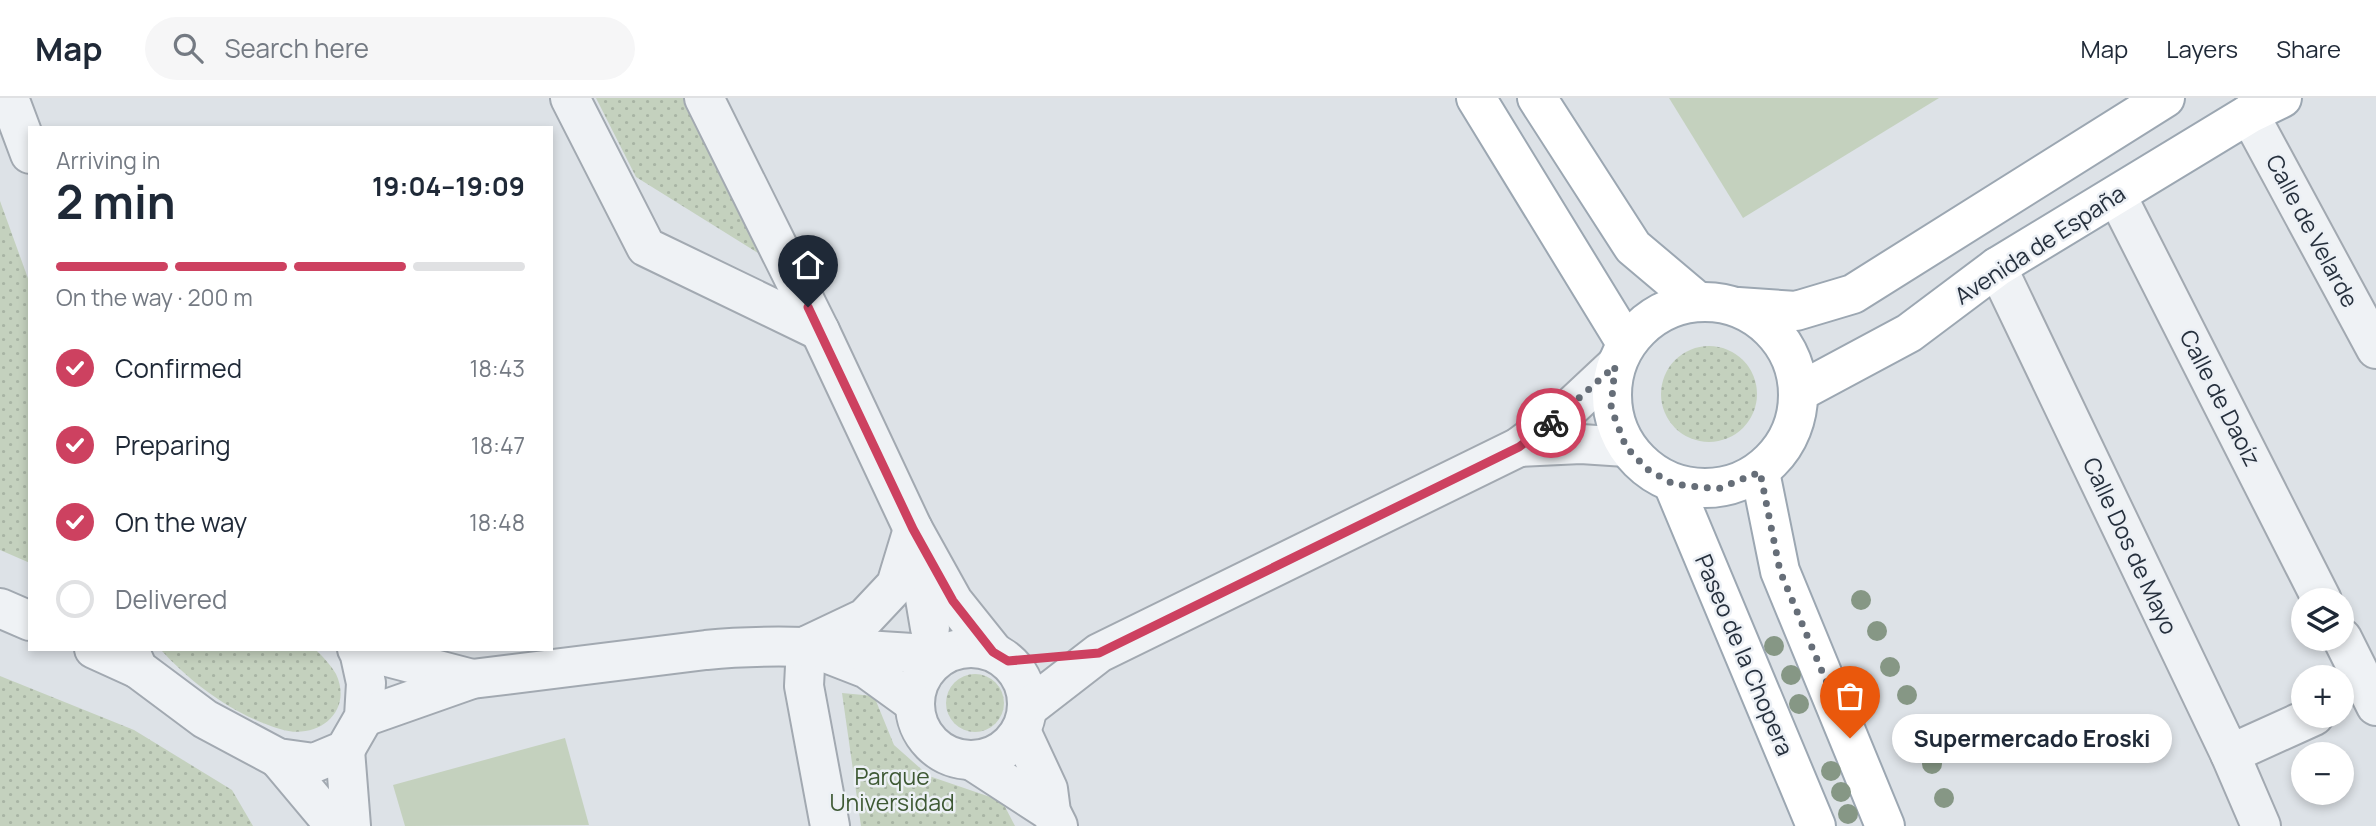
<!DOCTYPE html>
<meta charset="utf-8">
<style>
body{margin:0;font-family:Manrope,sans-serif;background:#f6f6f7;color:#1f2937;height:100vh;display:flex;flex-direction:column;font-size:26px;white-space:nowrap}
*{box-sizing:border-box;margin:0}
p{font-size:23px;color:#747a83}
.icon{flex:none;width:38px;height:38px;fill:none;stroke:currentColor;stroke-width:2;stroke-linecap:round;stroke-linejoin:round}
.map{position:relative;flex:1;overflow:hidden}
.details{position:absolute;left:28px;top:28px;width:525px;height:525px;display:flex;flex-direction:column;background:#fff;border-radius:0px;box-shadow:0 4px 10px #0003}
.details>*{flex:none}
.controls{position:absolute;left:2291px;top:490px;display:grid;gap:14px}
.controls a{display:grid;place-items:center;width:63px;height:63px;border-radius:50%;background:#fff;box-shadow:0 4px 10px #0003;font-size:35px}
.pin{position:absolute;display:grid;place-items:center;width:60px;height:60px;color:#fff;margin:-72px -30px;border-radius:50% 50% 50% 0;rotate:-45deg;box-shadow:0 0 7px #0007}
.pin .icon{rotate:45deg}
.courier{position:absolute;display:grid;place-items:center;width:70px;height:70px;margin:-35px;border:5px solid #cd4160;border-radius:50%;background:#fff;color:#222;box-shadow:0 2px 9px #0007}
.bubble{position:absolute;height:49px;border-radius:24px;background:#fff;box-shadow:0 4px 10px #0003;font-size:23px;font-weight:700;line-height:49px;text-align:center}
.summary em{font-style:normal;font-weight:700}
.summary div{display:flex;flex-direction:column-reverse}
.summary{display:flex;align-items:center;justify-content:space-between;height:119px;padding:0 28px}
h1{font-size:46px;font-weight:700;line-height:52px}
.bar{display:grid;grid-template-columns:repeat(4,1fr);gap:10px 7px;align-content:center;height:84px;padding:0 28px}
.bar i{height:9px;border-radius:5px;background:#e0e1e3}
.bar .active{background:#cd4160}
.bar p{grid-column:span 4}
ol{padding:0 28px;list-style:none}
li{display:flex;align-items:center;gap:21px;height:77px}
li p{margin-inline-start:auto}
li .icon{padding:7px;border-radius:50%;background:#cd4160;color:#fff;stroke-width:4}
li:last-child{color:#747a83}
li i{width:38px;height:38px;border:4px solid #e0e1e3;border-radius:50%}
header{display:flex;align-items:center;gap:42px;box-sizing:border-box;height:98px;padding:0 35px;background:#fff;border-bottom:2px solid #e0e1e3}
header strong{font-size:33px}
nav{display:flex;gap:38px;margin-inline-start:auto;font-size:24px}
.search{width:490px;height:63px;background:#f6f6f7;display:flex;align-items:center;gap:18px;box-sizing:border-box;padding:0 24px;border-radius:38px;color:#747a83;font-size:26px}
.map>svg:first-child{display:block}
.park{fill:url(#park-dots)}
.pitch{fill:#c4d1be}
.lines{fill:none;stroke-linecap:round;stroke-linejoin:round}
.minor-casing{stroke:#a2a9b1;stroke-width:42}
.major-casing{stroke:#9ca7b2;stroke-width:42}
.minor{stroke:#eff2f5;stroke-width:38}
.major{stroke:#fff;stroke-width:38}
.tree{fill:#869785}
.done{stroke:#666e78;stroke-width:7;stroke-dasharray:0 12.6}
.route{stroke:#cd4160;stroke-width:9}
.labels{text-anchor:middle;stroke-width:5;stroke-linejoin:round;paint-order:stroke}
.street-label{font-size:23px;fill:#26303d;stroke:#ecf0f5}
.park-label{font-size:23px;fill:#3e5934;stroke:#ecf0f5}
</style>
<header>
<strong>Map</strong>
<div class="search"><svg class="icon" aria-label="search" viewBox="0 0 24 24"><circle cx="10" cy="10" r="6"/><path d="M15 15l6 6"/></svg>Search here</div>
<nav><a>Map</a><a>Layers</a><a>Share</a></nav>
</header>
<div class="map">
<svg width="2376" height="728" viewBox="0 0 2376 728">
<defs>
<pattern id="park-dots" width="8" height="8" patternUnits="userSpaceOnUse" patternTransform="scale(1.75)"><rect width="8" height="8" fill="#c4d1be"/><path d="M2 2h.1M6 6h.1" fill="none" stroke="#a8b4a4" stroke-width="1.8" stroke-linecap="round"/></pattern>
</defs>
<rect width="100%" height="100%" fill="#dde2e7"/>
<g class="park">
<path d="M596 0H683L758 155 636 79Z"/>
<path d="M0 103 30 186V465L0 452Z"/>
<circle cx="1709" cy="296" r="48"/>
<path d="M160 551H315C322 558 331 567 336 576 354 615 316 643 280 631 234 617 192 586 160 551Z"/>
<circle cx="975" cy="605" r="29"/>
<path d="M0 578 134 632 232 692 253 728H0Z"/>
<path d="M842 595 874 598 894 647 929 678 1002 703 1015 728H861Z"/>
</g>
<g class="pitch">
<path d="M1669 0H1939L1743 120Z"/>
<path d="M565 640 589 727 405 728 393 687Z"/>
</g>
<g class="lines">
<defs>
<g id="minor">
<path d="M9 0 30 56"/>
<path d="M570 0 646 149 820 233"/>
<path d="M704 0 820 233 913 431 953 503 993 553"/>
<path d="M2249 16 2376 251"/>
<path d="M2117 98 2322 502"/>
<path d="M1997 169 2230 656 2261 728"/>
<path d="M1519 349 1581 346 1626 349"/>
<path d="M918 459 930 530"/>
<path d="M0 510 30 523"/>
<path d="M2342 540 2376 608"/>
<path d="M808 547 865 520 896 487 913 431"/>
<path d="M806 548 804 588 830 728"/>
<circle cx="971" cy="606" r="56"/>
<path d="M94 551 138 571"/>
<path d="M129 551 138 571 205 621 278 660 314 665 345 652 364 619 366 585 359 553"/>
<path d="M357 551 472 581"/>
<path d="M831 557 867 571 914 605"/>
<path d="M1028 610 1099 555 1519 349 1568 312 1615 268"/>
<path d="M364 619 472 581 706 552C785 544 863 552 941 557"/>
<path d="M1021 633 1048 691 1051 714 1058 728"/>
<path d="M345 652 351 728"/>
<path d="M2230 656 2314 618"/>
<path d="M278 660 335 728"/>
<path d="M971 662 1051 714"/>
</g>
<g id="major">
<path d="M1476 0 1626 245"/>
<path d="M1537 0 1633 149 1697 203"/>
<circle cx="1705" cy="297" r="93"/>
<path d="M1738 209 1796 213 1853 196 2165 0"/>
<path d="M1799 294 1909 235 1997 169 2249 16 2282 0"/>
<path d="M1760 374 1780 473 1885 728"/>
<path d="M1673 386 1816 728"/>
</g>
</defs>
<use href="#minor" class="minor-casing"/>
<use href="#major" class="major-casing"/>
<use href="#minor" class="minor"/>
<use href="#major" class="major"/>
</g>
<g class="tree">
<circle cx="1861" cy="502" r="10"/>
<circle cx="1877" cy="533" r="10"/>
<circle cx="1774" cy="548" r="10"/>
<circle cx="1890" cy="569" r="10"/>
<circle cx="1791" cy="577" r="10"/>
<circle cx="1907" cy="597" r="10"/>
<circle cx="1799" cy="606" r="10"/>
<circle cx="1916" cy="634" r="10"/>
<circle cx="1932" cy="666" r="10"/>
<circle cx="1831" cy="673" r="10"/>
<circle cx="1841" cy="694" r="10"/>
<circle cx="1944" cy="700" r="10"/>
<circle cx="1848" cy="716" r="10"/>
</g>
<g class="lines">
<path class="done" d="M1551 325 1615 268 1611 310 1626 349 1647 371 1673 386 1718 391 1760 374 1780 473 1850 640"/>
<path class="route" d="M808 209 913 431 953 503 993 554 1008 563 1099 555 1519 349 1551 325"/>
</g>
<g class="labels">
<g class="street-label">
<text transform="translate(2312 133) rotate(62)" y="8">Calle de Velarde</text>
<text transform="translate(2040 147) rotate(-33)" y="8">Avenida de España</text>
<text transform="translate(2220 300) rotate(63)" y="8">Calle de Daoíz</text>
<text transform="translate(2130 448) rotate(65)" y="8">Calle Dos de Mayo</text>
<text transform="translate(1744 557) rotate(67)" y="8">Paseo de la Chopera</text>
</g>
<g class="park-label">
<text x="892" y="687">Parque<tspan x="892" dy="26">Universidad</tspan></text>
</g>
</g>
</svg>
<div class="controls">
<a><svg class="icon" aria-label="layers" viewBox="0 0 24 24"><path d="M12 4l9 5-9 5-9-5zM3 14l9 5 9-5"/></svg></a>
<a>+</a>
<a>−</a>
</div>
<div class="pin" style="left:1850px;top:640px;background:#ea580c"><svg class="icon" aria-label="bag" viewBox="0 0 24 24"><path d="M5 8h14l-1 12H6zM9 8a3 3 0 0 1 6 0"/></svg></div>
<div class="pin" style="left:808px;top:209px;background:#1f2937"><svg class="icon" aria-label="home" viewBox="0 0 24 24"><path d="M3 11l9-7 9 7M6 9v11h12V9"/></svg></div>
<div class="courier" style="left:1551px;top:325px"><svg class="icon" aria-label="bike" viewBox="0 0 24 24"><circle cx="6" cy="16" r="4"/><circle cx="18" cy="16" r="4"/><path d="M6 16l4-8h5l3 8M10 8l3 8H6M13 5h3"/></svg></div>
<div class="bubble" style="left:1892px;top:616px;width:280px">Supermercado Eroski</div>
<section class="details">
<div class="summary"><div><h1>2 min</h1><p>Arriving in</p></div><em>19:04–19:09</em></div>
<div class="bar"><i class="active"></i><i class="active"></i><i class="active"></i><i></i><p>On the way · 200 m</p></div>
<ol>
<li><svg class="icon" aria-label="check" viewBox="0 0 24 24"><path d="M5 12l5 5 9-10"/></svg>Confirmed<p>18:43</p></li>
<li><svg class="icon" aria-label="check" viewBox="0 0 24 24"><path d="M5 12l5 5 9-10"/></svg>Preparing<p>18:47</p></li>
<li><svg class="icon" aria-label="check" viewBox="0 0 24 24"><path d="M5 12l5 5 9-10"/></svg>On the way<p>18:48</p></li>
<li><i></i>Delivered</li>
</ol>
</section>
</div>
